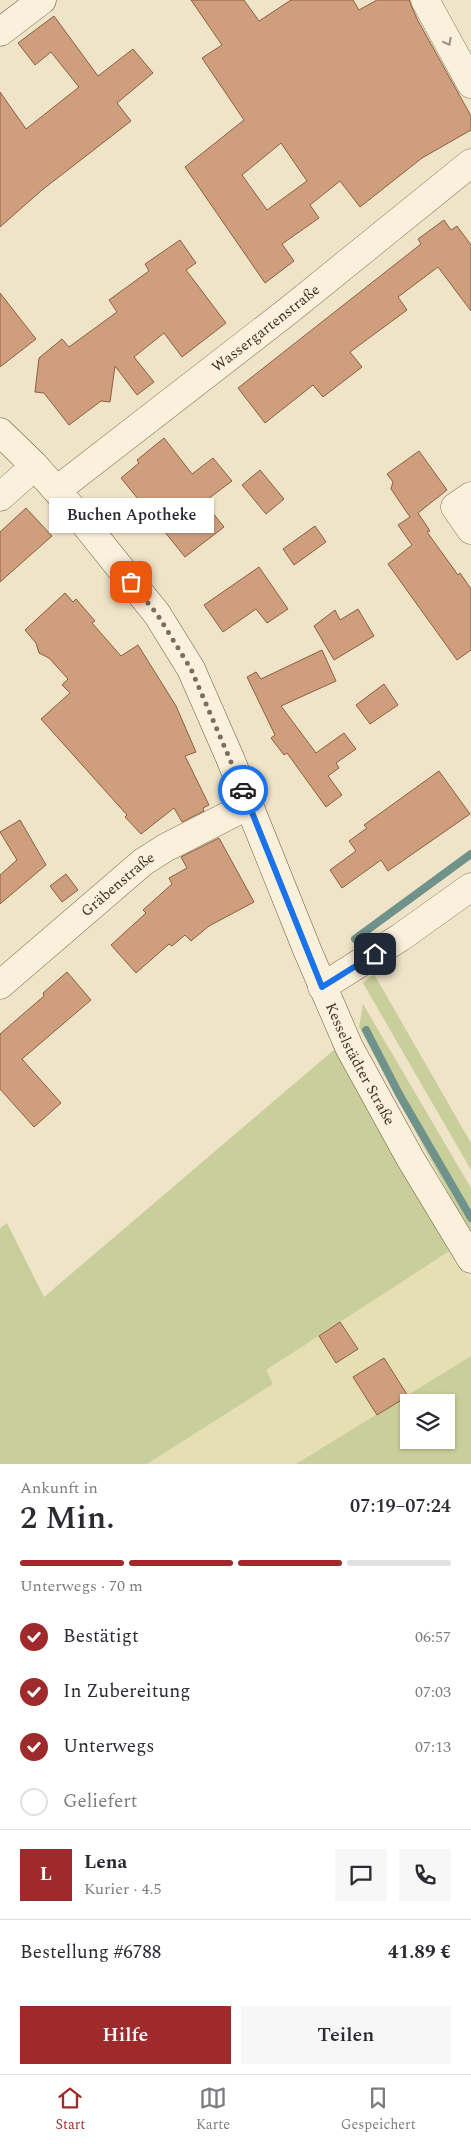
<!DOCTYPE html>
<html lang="de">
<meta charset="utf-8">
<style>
body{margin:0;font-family:Spectral,serif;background:#f7f7f7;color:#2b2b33;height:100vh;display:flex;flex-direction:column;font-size:19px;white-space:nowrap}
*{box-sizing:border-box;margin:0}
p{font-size:16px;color:#7c7c81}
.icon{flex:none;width:28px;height:28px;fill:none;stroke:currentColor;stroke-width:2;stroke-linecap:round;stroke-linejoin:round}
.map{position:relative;height:1464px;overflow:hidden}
.drawer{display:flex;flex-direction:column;background:#fff;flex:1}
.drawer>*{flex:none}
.tools{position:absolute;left:400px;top:1394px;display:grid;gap:10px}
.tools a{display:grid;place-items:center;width:55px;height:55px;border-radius:0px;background:#fff;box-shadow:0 1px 4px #0004;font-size:25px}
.pin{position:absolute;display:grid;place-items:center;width:42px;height:42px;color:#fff;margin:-21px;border-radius:10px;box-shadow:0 2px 8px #0006}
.courier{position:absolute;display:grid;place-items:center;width:50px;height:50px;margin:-25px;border:4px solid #1a73e8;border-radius:50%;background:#fff;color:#222;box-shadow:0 1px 6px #0007}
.bubble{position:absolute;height:35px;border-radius:0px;background:#fff;box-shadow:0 1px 4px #0004;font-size:16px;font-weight:600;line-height:35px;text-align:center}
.headline em{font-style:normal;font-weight:600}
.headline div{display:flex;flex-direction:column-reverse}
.headline{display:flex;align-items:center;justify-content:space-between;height:85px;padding:0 20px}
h1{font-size:32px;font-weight:600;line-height:38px}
.bar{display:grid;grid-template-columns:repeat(4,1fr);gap:8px 5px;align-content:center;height:60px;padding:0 20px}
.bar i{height:6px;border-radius:4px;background:#e1e1e2}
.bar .active{background:#9e2a2b}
.bar p{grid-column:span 4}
.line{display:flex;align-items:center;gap:12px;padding:0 20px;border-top:1px solid #e1e1e2}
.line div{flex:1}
.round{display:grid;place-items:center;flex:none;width:52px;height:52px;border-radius:0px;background:#f7f7f7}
ol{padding:0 20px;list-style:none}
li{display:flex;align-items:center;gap:15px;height:55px}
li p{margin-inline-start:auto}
li .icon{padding:5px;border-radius:50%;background:#9e2a2b;color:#fff;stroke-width:4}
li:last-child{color:#7c7c81}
li i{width:28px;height:28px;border:2px solid #e1e1e2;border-radius:50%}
.primary-button{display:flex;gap:10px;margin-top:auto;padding:10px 20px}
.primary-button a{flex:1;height:58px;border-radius:0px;background:#9e2a2b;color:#fff;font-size:20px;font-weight:600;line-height:58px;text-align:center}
.primary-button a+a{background:#f7f7f7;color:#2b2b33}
.tabs{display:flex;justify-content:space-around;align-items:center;height:70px;border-top:1px solid #e1e1e2;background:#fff;font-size:14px;color:#7c7c81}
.tabs a{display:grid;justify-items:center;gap:2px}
.tabs .active{color:#9e2a2b}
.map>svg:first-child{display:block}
.farmland{fill:#e6deb5}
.green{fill:#c9cf9b;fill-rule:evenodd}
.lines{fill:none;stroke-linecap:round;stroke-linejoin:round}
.stream{stroke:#6f938a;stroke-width:8}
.building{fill:#cf9f7d;stroke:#8d5f41;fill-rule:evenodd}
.street-casing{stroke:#8d765c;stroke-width:29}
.secondary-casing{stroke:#6f573f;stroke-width:29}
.street{stroke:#faf1dc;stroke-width:28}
.secondary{stroke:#faf1dc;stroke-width:28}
.oneway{stroke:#9c907e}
.done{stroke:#7c6e5b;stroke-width:5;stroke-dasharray:0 9}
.route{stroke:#1a73e8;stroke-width:6}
.labels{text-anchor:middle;stroke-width:4;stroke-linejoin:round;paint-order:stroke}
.street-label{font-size:15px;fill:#3d2e20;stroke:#f7eed8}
</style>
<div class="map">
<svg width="471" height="1464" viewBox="0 0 471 1464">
<rect width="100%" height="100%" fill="#f0e4c8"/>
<path class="farmland" d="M451 1250 471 1280V1356L296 1464H147L273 1384 265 1370Z"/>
<g class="green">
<path d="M374 974 471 1143V1170L363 983Z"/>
<path d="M363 1004 471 1188V1235L359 1027Z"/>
<path d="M335 1049 451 1250 266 1370 273 1384 147 1464H0V1228L7 1223 44 1297Z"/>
<path d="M471 1356V1464H296ZM409 1402H446V1440H409Z"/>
</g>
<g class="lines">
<g class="stream">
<path d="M355 939 471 854"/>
<path d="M366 1030 399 1094 471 1218"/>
</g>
</g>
<g class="building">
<path d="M191 0H244L259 21 291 0H353L359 10 377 0H409L417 19 471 116V130L422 158 360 207 340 181 310 205 319 218 282 244 294 261 265 283 185 167 244 120 202 58 222 45ZM281 143 307 181 267 210 242 175Z"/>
<path d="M54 16 98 76 133 49 153 73 117 103 131 121 42 190 0 227V92L26 129 79 87 51 52 35 65 18 43Z"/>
<path d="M444 220 451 230 457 226 471 245V311L438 267 398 297 407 310 350 352 362 367 323 397 313 385 265 423 238 388 421 244 418 239Z"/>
<path d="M180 240 196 263 186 270 226 323 182 357 164 333 134 357 154 382 137 395 115 366 110 402 101 401 69 425 44 393 35 392 39 358 62 339 69 347 117 312 109 300 149 271 145 264Z"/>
<path d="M0 293 36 339 0 367Z"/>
<path d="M164 438 192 474 213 458 232 481 204 502 224 527 185 557 121 478 139 463 137 460Z"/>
<path d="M419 451 447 490 418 513 430 531 427 532 458 575 460 573 471 589V650L457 660 388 564 412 545 398 525 410 517 391 489 393 482 387 474Z"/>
<path d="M260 470 284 499 266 514 242 485Z"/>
<path d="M26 508 52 536 0 582V532Z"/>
<path d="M315 526 326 542 294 565 283 549Z"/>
<path d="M259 567 288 609 267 623 256 609 223 632 204 605Z"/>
<path d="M65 593 73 602 76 599 95 621 92 623 121 656 138 645 176 706 196 752 185 756 209 805 203 808 204 811 182 822 174 808 141 834 125 817 127 815 41 719 70 693 62 685 68 679 49 658 39 653 36 643 25 630Z"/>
<path d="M358 609 374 636 334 660 314 626 335 610 340 620Z"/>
<path d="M322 650 336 681 281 706 316 753 344 733 356 749 336 763 339 768 328 776 342 795 326 807 287 753 284 755 271 738 275 735 247 677 256 672 261 679Z"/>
<path d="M384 684 398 705 370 724 356 705Z"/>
<path d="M439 771 470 814 388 871 381 860 342 888 330 870 356 851 349 841 367 828 364 825Z"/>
<path d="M20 820 46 865 0 904V875L17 860 0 832Z"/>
<path d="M219 838 254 902 209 926 191 941 185 935 172 946 169 944 136 973 111 945 146 913 143 910 172 884 169 878 187 868 181 857Z"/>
<path d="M66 874 78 890 62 902 50 886Z"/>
<path d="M67 972 91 1000 22 1059 61 1103 34 1127 0 1089V1034L44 996 43 993Z"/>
<path d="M340 1322 358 1349 336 1363 319 1336Z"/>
<path d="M384 1358 408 1396 377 1415 353 1377Z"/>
</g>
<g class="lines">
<defs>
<g id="street">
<path d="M425 0 471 84"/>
<path id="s1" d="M57 490 288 311 471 163"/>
<path d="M471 496 455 507 471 530"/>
<path d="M0 497 35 466"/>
<path id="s2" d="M0 985 143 862 165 848 249 805"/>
<path d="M322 987 401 937 471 887"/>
</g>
<g id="secondary">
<path d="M0 32 42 0"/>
<path id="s3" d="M0 432 35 466 72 508 157 614 191 669 230 758 308 952 349 1047 410 1158 471 1259"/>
</g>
</defs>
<use href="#street" class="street-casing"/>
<use href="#secondary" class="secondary-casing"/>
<use href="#street" class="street"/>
<use href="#secondary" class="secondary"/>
</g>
<defs><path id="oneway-chevron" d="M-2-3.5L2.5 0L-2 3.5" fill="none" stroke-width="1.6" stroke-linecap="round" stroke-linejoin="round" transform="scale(1.25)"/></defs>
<use class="oneway" href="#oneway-chevron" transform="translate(448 42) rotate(62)"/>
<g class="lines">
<path class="done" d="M131 582 157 614 191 669 243 790"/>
<path class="route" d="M243 790 322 987 375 954"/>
</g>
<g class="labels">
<g class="street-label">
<text dy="5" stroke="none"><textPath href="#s1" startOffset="264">Wassergartenstraße</textPath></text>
<text dy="5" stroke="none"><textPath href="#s2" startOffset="155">Gräbenstraße</textPath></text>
<text dy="5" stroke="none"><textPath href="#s3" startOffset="735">Kesselstädter Straße</textPath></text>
</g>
</g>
</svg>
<div class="tools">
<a><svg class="icon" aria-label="layers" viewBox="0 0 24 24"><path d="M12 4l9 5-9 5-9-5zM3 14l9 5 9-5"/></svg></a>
</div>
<div class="pin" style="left:131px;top:582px;background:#ea580c"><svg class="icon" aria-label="bag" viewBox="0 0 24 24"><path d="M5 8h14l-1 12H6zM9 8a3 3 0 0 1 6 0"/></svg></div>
<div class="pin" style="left:375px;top:954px;background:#1f2937"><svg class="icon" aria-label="home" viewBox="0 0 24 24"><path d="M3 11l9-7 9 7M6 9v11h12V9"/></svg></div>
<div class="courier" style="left:243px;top:790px"><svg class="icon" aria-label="car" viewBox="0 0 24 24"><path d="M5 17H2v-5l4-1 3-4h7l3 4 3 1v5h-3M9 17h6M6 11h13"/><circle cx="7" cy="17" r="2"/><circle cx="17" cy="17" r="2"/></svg></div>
<div class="bubble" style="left:49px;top:498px;width:165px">Buchen Apotheke</div>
</div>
<section class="drawer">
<div class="headline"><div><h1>2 Min.</h1><p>Ankunft in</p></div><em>07:19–07:24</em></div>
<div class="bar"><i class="active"></i><i class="active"></i><i class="active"></i><i></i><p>Unterwegs · 70 m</p></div>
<ol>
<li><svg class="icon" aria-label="check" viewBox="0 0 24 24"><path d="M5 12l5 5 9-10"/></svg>Bestätigt<p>06:57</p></li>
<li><svg class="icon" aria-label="check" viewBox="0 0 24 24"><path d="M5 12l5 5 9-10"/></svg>In Zubereitung<p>07:03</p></li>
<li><svg class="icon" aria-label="check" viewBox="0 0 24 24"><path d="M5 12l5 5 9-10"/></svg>Unterwegs<p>07:13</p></li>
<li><i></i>Geliefert</li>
</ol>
<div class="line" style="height:90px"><b class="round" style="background:#9e2a2b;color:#fff">L</b><div><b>Lena</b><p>Kurier · 4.5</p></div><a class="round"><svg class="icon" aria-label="chat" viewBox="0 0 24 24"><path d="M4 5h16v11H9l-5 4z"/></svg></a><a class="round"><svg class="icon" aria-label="phone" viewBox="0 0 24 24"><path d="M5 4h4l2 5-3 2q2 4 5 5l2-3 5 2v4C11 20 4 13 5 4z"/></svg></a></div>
<div class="line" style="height:65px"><div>Bestellung #6788</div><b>41.89 €</b></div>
<div class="primary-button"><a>Hilfe</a><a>Teilen</a></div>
</section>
<nav class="tabs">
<a class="active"><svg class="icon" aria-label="home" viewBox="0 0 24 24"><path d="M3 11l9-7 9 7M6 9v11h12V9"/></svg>Start</a>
<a><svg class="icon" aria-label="map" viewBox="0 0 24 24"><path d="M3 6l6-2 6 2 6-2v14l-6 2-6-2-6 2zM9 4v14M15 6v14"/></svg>Karte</a>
<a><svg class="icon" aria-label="saved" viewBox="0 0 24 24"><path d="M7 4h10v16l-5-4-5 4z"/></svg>Gespeichert</a>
</nav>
